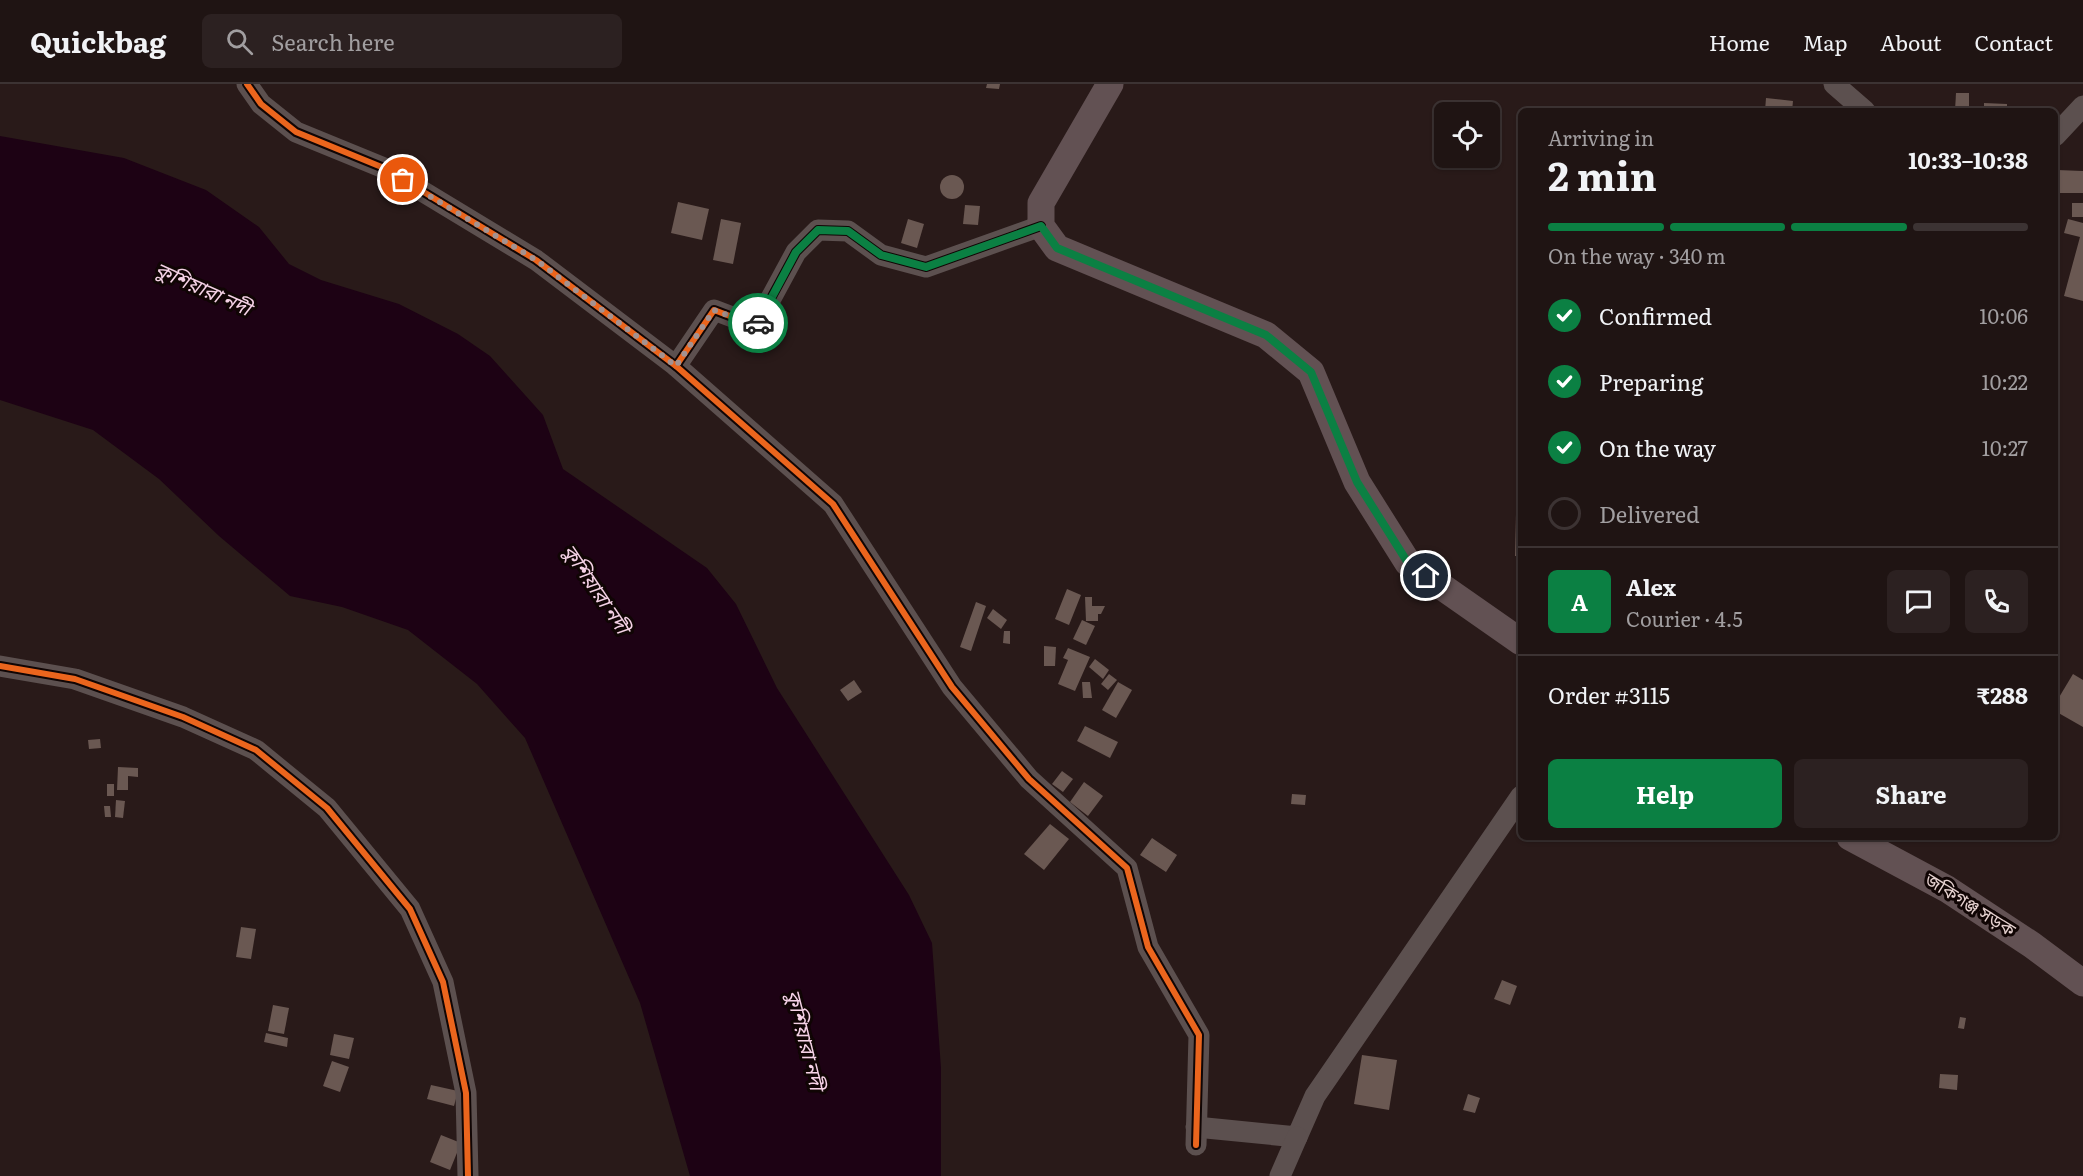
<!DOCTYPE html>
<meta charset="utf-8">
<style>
body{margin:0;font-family:Literata,"Noto Sans Bengali",serif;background:#2c2121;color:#f1f3f6;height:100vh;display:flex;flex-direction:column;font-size:22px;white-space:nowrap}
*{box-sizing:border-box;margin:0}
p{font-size:20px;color:#a19ea0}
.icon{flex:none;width:33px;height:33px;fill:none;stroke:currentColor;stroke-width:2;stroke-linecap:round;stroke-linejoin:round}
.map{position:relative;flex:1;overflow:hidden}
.side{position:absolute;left:1518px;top:24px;width:540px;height:732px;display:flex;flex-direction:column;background:#1f1413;border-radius:9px;box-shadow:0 2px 4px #0004,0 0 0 2px #3c3333}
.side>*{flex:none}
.controls{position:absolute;left:1434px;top:18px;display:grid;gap:12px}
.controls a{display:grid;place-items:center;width:66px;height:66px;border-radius:9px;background:#1f1413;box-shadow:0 2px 4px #0004,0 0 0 2px #3c3333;font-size:30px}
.pin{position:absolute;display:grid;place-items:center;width:51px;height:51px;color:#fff;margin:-26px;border:3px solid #fff;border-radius:50%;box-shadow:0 2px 6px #0007}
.courier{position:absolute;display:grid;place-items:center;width:60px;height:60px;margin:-30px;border:4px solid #0b8043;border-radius:50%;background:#fff;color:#222;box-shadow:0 2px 8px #0007}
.overview em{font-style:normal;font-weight:700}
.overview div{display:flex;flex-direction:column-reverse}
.overview{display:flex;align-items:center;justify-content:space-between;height:102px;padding:0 30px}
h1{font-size:39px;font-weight:700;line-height:45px}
.bar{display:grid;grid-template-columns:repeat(4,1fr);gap:9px 6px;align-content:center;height:72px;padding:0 30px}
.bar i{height:8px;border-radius:4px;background:#3c3333}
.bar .on{background:#0b8043}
.bar p{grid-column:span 4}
.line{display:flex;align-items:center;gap:15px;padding:0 30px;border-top:2px solid #3c3333}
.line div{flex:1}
.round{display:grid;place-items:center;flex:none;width:63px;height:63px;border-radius:9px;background:#2c2121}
ol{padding:0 30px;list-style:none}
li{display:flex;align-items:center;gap:18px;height:66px}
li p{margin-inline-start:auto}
li .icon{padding:6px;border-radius:50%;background:#0b8043;color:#fff;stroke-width:4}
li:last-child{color:#a19ea0}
li i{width:33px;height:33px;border:3px solid #3c3333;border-radius:50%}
.action{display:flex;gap:12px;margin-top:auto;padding:12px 30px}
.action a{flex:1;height:69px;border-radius:9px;background:#0b8043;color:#fff;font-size:24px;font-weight:700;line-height:69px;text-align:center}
.action a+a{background:#2c2121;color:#f1f3f6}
header{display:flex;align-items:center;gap:36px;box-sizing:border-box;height:84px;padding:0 30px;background:#1f1413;border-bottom:2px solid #3c3333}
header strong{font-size:28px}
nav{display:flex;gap:33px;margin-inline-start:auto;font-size:21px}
.search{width:420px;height:54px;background:#2c2121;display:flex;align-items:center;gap:15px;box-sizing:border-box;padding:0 21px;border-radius:9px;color:#a19ea0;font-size:22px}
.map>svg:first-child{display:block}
.water{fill:#1d0214}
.building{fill:#6a5852}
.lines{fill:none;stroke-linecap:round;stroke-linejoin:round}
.minor{stroke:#5c504f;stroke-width:21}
.major{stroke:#625153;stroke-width:27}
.cycleway-casing{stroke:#100504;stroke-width:10}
.cycleway{stroke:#eb651d;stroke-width:6}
.done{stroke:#a49290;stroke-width:6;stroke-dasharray:0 10.8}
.route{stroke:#0b8043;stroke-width:8}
.labels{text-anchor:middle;stroke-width:6;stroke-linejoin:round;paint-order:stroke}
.street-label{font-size:18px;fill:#e6d2d0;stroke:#100504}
.water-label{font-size:20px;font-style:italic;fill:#f5d2e6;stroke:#100504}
</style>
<header>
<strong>Quickbag</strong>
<div class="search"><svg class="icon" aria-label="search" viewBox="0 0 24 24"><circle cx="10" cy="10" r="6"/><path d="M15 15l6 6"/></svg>Search here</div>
<nav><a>Home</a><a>Map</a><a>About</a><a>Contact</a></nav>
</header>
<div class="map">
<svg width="2083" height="1092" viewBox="0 0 2083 1092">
<rect width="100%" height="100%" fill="#291a19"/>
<path class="water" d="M0 52 124 74 206 106 259 143 289 180 321 196 399 220 458 250 490 272 543 331 563 385 707 484 736 520 777 604 909 811 932 859 941 984V1092H690L640 919 525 654 477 600 408 546 342 523 290 512 219 452 159 395 93 346 0 316Z"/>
<g class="building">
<path d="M987 0H1000L999 5 986 4Z"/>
<path d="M1956 9H1969V27H1955Z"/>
<path d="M1766 14 1793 17 1792 27H1765Z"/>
<path d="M1984 19 2007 20V27H1984Z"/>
<path d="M2057 86 2083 87V109H2056Z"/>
<circle cx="952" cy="103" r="12"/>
<path d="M678 118 709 125 702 156 671 149Z"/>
<rect x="2072" y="119" width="11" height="14"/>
<path d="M965 121 980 122 978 141 963 140Z"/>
<path d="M721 135 741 139 733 180 713 176Z"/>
<path d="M908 135 924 140 917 164 901 159Z"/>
<path d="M2068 135 2083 139V217L2064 212 2080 153 2064 149Z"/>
<path d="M1516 430H1521V472H1515Z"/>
<path d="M1067 505 1081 511 1069 541 1055 535Z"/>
<path d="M1085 513H1092V522H1105L1101 530H1098V537H1086Z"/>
<path d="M976 518 986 522 971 567 960 563Z"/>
<path d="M993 525 1007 536 1001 545 987 534Z"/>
<path d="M1082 536 1095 542 1086 561 1073 555Z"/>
<path d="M1004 547H1010V560L1003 559Z"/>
<path d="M1044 562 1056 563 1055 582H1044Z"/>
<path d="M1068 564 1090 573 1075 607 1058 600 1068 576 1063 574Z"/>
<path d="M1095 575 1109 586 1103 595 1089 583Z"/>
<path d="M1109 590 1117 596 1108 606 1101 600Z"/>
<path d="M2073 590 2083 596V643L2055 627V620Z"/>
<path d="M854 596 862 608 848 617 840 606Z"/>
<path d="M1082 598H1090L1092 614H1083Z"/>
<path d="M1118 598 1132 606 1116 634 1102 626Z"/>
<path d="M1085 642 1118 658 1110 674 1077 657Z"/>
<path d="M100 655 101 664 89 665 88 656Z"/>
<path d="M118 683 138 684V693L128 692V706H117Z"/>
<path d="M1062 687 1073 695 1063 708 1052 700Z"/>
<path d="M1084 698 1103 712 1088 732 1070 718Z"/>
<rect x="107" y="700" width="7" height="12"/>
<path d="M1292 710 1306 711 1305 721 1291 720Z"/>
<path d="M116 716 125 717 123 734 115 733Z"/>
<path d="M104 722H110L111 733H105Z"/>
<path d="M1050 740 1069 755 1044 786 1024 770Z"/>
<path d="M1152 754 1177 771 1166 788 1140 771Z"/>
<path d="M241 843 256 845 251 875 236 873Z"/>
<path d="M1502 896 1517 902 1510 921 1494 915Z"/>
<path d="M273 921 289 924 284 950 268 947Z"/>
<path d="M1960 933 1966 934 1964 945 1958 944Z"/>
<path d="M266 949 288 954 287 963 264 958Z"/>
<path d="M334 950 354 954 349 975 330 971Z"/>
<path d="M1362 971 1397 976 1389 1026 1354 1020Z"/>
<path d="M332 977 349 983 340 1008 323 1002Z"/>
<path d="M1940 990 1958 991 1957 1006 1939 1004Z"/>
<path d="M431 1001 458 1007 454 1022 427 1015Z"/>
<path d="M1468 1010 1480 1014 1475 1029 1463 1026Z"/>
<path d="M441 1051 461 1059 450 1086 430 1078Z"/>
</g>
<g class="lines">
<g class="minor">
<path d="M247 0 261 20 296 48 384 84 536 176 676 282 714 226 756 242 796 168 818 146 848 147 881 171 926 183 1041 142"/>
<path d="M1834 0 1865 27"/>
<path d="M2055 52 2083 22"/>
<path d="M676 282 833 420 952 603 1029 695 1127 784 1148 863 1199 951 1196 1061"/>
<path d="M0 582 75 595 183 633 256 666 327 724 410 825 443 898 466 1009 468 1092"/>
<path d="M1196 1043 1297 1053 1315 1012 1521 712"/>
<path d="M1280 1092 1297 1053"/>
</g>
<g class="major">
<path d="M1110 0 1041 119V142L1057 164 1266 251 1311 288 1357 398 1408 479 1521 558"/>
<path d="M1850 753 1947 805 2032 861 2083 899"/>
</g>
<defs>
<g id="cycleway">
<path d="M247 0 261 20 296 48 384 84 536 176 676 282 714 226 756 242 796 168 818 146 848 147 881 171 926 183 1041 142"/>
<path d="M676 282 833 420 952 603 1029 695 1127 784 1148 863 1199 951 1196 1061"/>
<path d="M0 582 75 595 183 633 256 666 327 724 410 825 443 898 466 1009 468 1092"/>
</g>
</defs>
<use href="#cycleway" class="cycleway-casing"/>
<use href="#cycleway" class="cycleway"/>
</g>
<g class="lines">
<path class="done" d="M403 96 536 176 676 282 714 226 756 242 758 239"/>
<path class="route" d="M758 239 796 168 818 146 848 147 881 171 926 183 1041 142 1057 164 1266 251 1311 288 1357 398 1408 479 1426 492"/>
</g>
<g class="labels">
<g class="street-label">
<text transform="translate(1970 821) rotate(32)" y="6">জকিগঞ্জ সড়ক</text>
</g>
<g class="water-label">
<text transform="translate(203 205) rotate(24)" y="7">কুশিয়ারা নদী</text>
<text transform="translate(596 505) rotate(56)" y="7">কুশিয়ারা নদী</text>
<text transform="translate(805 956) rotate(76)" y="7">কুশিয়ারা নদী</text>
</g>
</g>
</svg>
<div class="controls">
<a><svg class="icon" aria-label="locate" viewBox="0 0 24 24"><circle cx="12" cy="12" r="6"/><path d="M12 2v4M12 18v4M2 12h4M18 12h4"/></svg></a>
</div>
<div class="pin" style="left:403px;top:96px;background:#ea580c"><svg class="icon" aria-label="bag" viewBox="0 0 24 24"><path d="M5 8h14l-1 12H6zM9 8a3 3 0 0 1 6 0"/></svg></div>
<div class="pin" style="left:1426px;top:492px;background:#1f2937"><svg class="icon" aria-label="home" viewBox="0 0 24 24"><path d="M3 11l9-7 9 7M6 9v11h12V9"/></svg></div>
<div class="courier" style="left:758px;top:239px"><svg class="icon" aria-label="car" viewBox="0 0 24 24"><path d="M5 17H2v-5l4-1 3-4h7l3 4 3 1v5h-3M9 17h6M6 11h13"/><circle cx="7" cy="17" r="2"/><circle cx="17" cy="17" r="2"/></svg></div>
<section class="side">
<div class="overview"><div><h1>2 min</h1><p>Arriving in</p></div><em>10:33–10:38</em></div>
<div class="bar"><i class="on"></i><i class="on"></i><i class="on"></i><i></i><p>On the way · 340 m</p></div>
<ol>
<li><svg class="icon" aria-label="check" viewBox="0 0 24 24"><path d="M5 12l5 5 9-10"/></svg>Confirmed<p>10:06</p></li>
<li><svg class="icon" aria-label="check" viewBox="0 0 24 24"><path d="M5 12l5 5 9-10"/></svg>Preparing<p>10:22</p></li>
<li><svg class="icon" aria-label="check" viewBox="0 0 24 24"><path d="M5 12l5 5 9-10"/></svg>On the way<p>10:27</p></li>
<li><i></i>Delivered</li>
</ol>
<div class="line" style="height:108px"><b class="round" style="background:#0b8043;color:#fff">A</b><div><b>Alex</b><p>Courier · 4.5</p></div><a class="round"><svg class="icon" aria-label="chat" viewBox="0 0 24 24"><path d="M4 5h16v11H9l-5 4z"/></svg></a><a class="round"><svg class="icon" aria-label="phone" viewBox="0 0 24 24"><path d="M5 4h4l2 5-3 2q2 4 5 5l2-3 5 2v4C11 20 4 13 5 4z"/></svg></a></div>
<div class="line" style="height:78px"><div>Order #3115</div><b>₹288</b></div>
<div class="action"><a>Help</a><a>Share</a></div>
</section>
</div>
